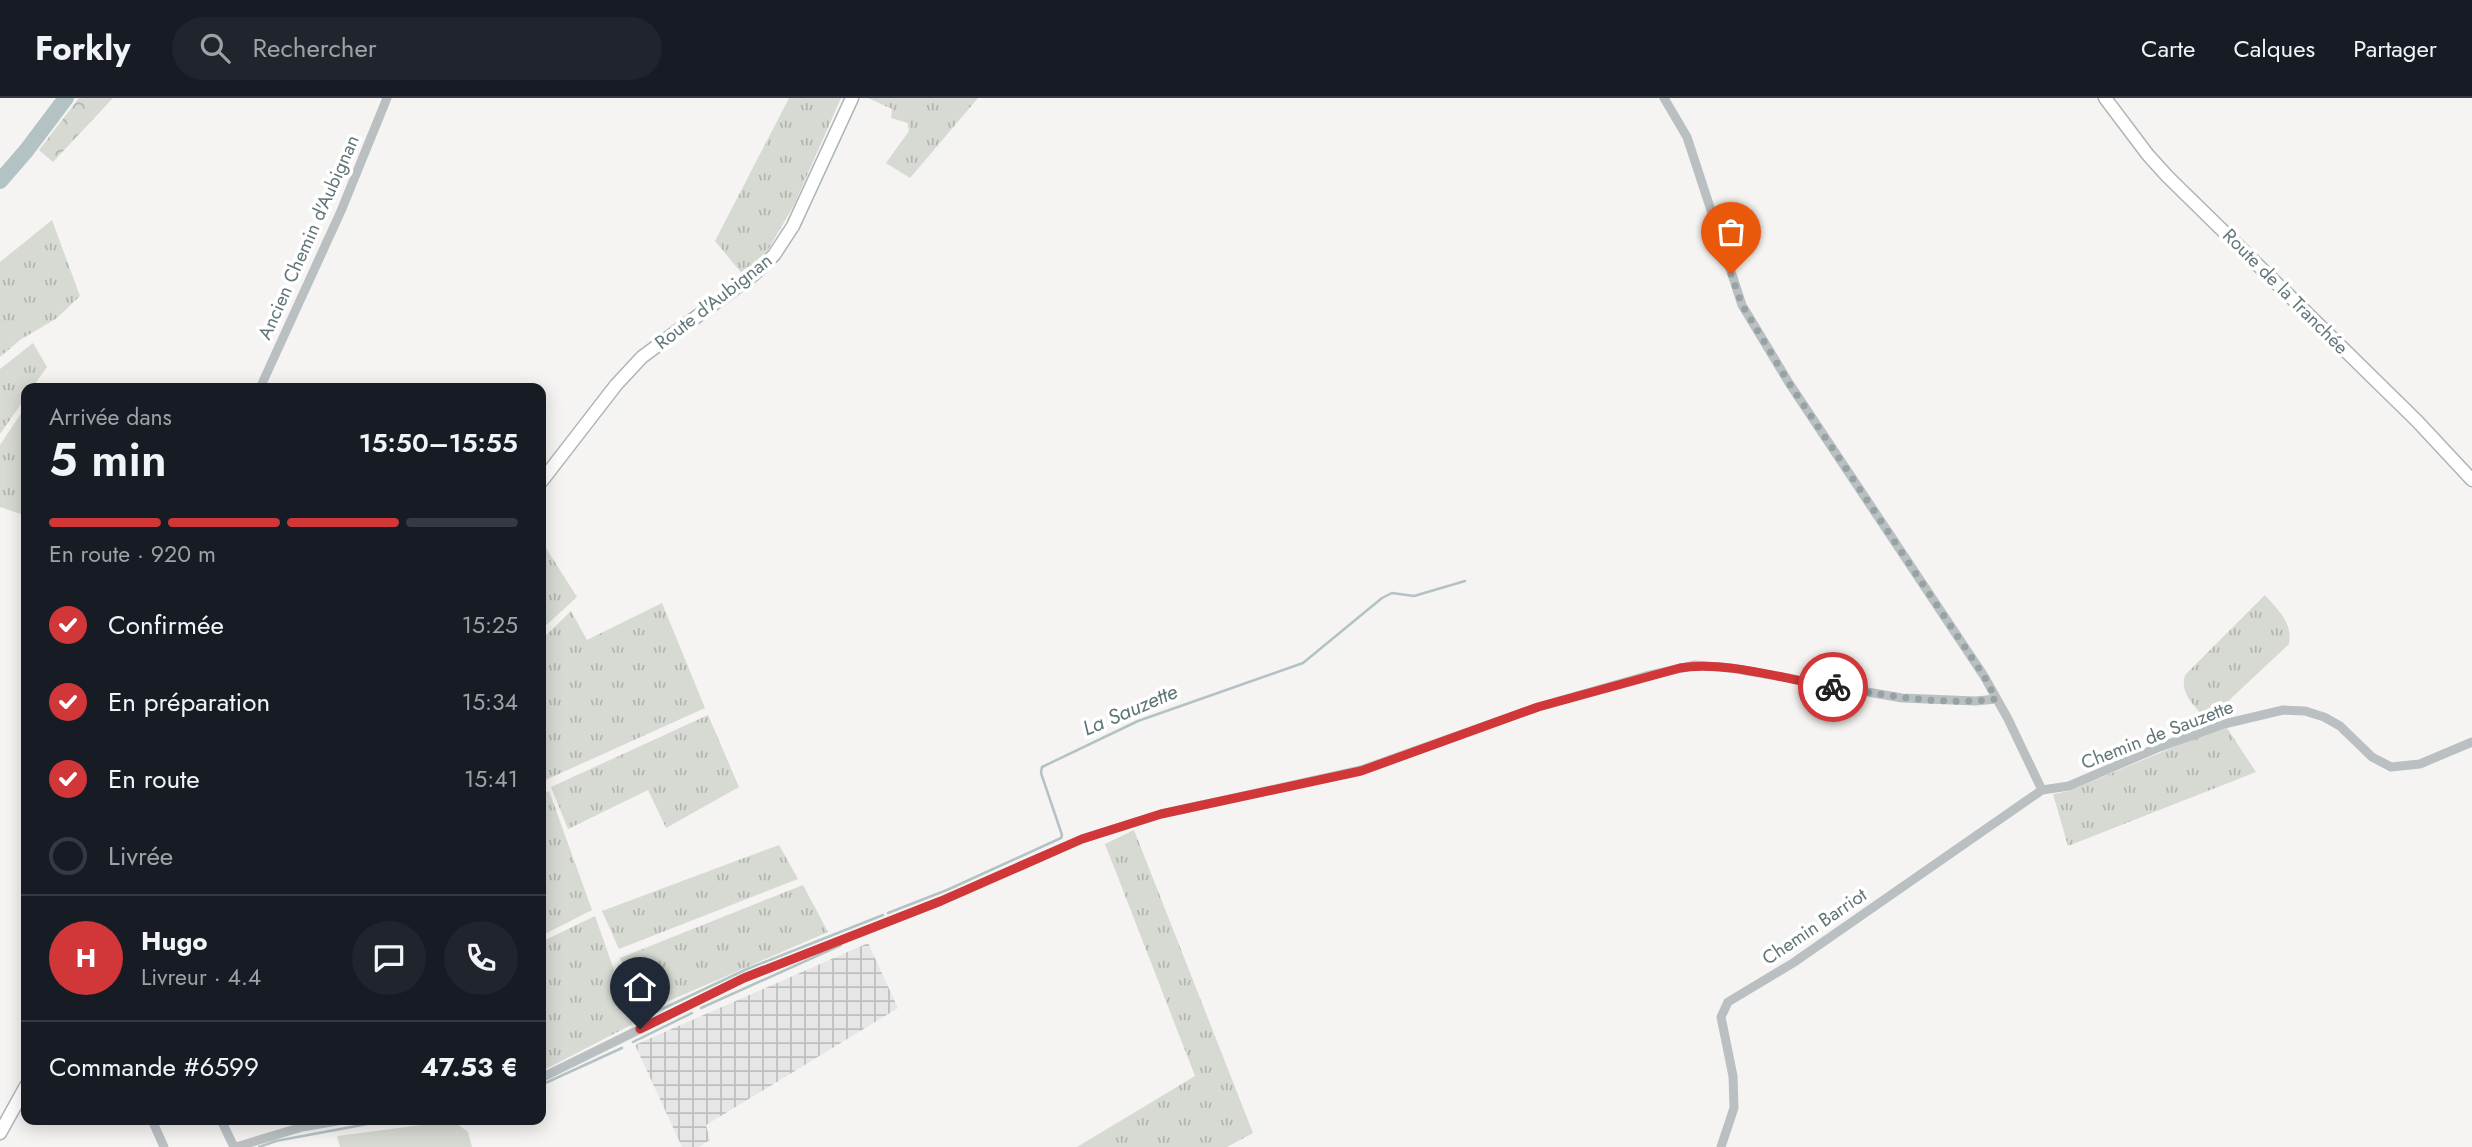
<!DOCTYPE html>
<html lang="fr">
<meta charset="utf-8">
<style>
body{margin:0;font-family:Jost,sans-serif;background:#20242c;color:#f1f3f6;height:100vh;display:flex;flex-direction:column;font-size:26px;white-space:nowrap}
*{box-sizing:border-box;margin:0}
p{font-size:23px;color:#9ea1a6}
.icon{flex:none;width:38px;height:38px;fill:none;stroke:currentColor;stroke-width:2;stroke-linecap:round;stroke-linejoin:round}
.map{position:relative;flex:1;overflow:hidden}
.sheet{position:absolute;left:21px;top:285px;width:525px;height:742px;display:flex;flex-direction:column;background:#171b24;border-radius:14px;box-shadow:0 4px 18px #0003}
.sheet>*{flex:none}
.pin{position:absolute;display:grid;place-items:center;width:60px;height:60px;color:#fff;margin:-72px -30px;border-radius:50% 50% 50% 0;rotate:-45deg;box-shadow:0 0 7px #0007}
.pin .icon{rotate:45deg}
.courier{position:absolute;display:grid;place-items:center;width:70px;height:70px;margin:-35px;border:5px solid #d13739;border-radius:50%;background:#fff;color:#222;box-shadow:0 2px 9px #0007}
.head em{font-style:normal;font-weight:600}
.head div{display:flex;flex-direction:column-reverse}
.head{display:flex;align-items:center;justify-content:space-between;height:119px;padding:0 28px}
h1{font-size:46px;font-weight:600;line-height:52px}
.bar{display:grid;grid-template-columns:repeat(4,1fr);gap:10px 7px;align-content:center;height:84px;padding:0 28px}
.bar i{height:9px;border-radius:5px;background:#363941}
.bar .current{background:#d13739}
.bar p{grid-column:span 4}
.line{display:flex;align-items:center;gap:18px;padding:0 28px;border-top:2px solid #363941}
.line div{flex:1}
.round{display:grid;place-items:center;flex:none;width:74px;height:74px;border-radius:37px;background:#20242c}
ol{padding:0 28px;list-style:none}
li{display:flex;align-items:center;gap:21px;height:77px}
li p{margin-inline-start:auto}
li .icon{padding:7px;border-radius:50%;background:#d13739;color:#fff;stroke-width:4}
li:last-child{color:#9ea1a6}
li i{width:38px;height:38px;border:4px solid #363941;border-radius:50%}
header{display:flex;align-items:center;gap:42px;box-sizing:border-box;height:98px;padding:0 35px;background:#171b24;border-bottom:2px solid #363941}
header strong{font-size:33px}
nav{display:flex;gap:38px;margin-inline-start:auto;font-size:24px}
.search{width:490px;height:63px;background:#20242c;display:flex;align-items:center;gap:18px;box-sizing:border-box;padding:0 24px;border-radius:38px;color:#9ea1a6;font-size:26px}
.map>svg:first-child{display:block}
.industrial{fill:url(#industrial-grid)}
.grass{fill:url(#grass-tufts)}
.forest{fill:url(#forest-crowns)}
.green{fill:#d6dad2}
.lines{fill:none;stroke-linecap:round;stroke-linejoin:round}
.stream{stroke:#b3c2c3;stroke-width:2.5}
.river{stroke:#b3c2c3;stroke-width:16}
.secondary-casing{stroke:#adb5b7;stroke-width:15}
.street{stroke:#bac0c2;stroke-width:9}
.secondary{stroke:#fff;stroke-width:12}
.done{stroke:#96a2a4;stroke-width:7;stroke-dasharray:0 12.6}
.route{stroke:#d13739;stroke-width:9}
.labels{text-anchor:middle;stroke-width:7;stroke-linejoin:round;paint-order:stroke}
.street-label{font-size:19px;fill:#63767a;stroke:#fff}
.water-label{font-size:21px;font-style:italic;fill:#5e7676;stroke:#fff}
</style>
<header>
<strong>Forkly</strong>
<div class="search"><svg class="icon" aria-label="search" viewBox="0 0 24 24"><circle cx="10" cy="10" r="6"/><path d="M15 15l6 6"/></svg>Rechercher</div>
<nav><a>Carte</a><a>Calques</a><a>Partager</a></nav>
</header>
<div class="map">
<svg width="2472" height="1049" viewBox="0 0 2472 1049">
<defs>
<pattern id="industrial-grid" width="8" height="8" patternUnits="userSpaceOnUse" patternTransform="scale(1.75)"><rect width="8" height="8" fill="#e6e6e6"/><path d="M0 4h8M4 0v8" fill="none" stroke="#bebfbf"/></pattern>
<pattern id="grass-tufts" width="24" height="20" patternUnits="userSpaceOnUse" patternTransform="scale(1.75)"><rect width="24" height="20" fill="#d6dad2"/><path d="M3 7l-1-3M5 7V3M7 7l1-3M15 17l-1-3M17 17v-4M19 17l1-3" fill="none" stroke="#b1b5af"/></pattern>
<pattern id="forest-crowns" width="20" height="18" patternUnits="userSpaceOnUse" patternTransform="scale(1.75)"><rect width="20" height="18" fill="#d6dad2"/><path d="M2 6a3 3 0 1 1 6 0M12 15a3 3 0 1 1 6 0" fill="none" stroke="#b1b5af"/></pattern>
</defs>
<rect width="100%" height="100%" fill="#f5f4f2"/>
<path class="industrial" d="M868 845 898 910 706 1027 710 1042 699 1049H682L635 947Z"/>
<g class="grass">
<path d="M789 0H841L794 107 769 150 744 178 715 143Z"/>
<path d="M868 0H978L910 80 886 65 909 33 908 25 891 20 892 11Z"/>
<path d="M52 122 80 198 57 220 20 242 0 259V164Z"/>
<path d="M33 245 47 269 32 290H26V299L0 336V271Z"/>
<path d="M26 308V416L24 417 0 409V347Z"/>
<path d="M541 442 577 499 541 532Z"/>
<path d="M2265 497C2278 512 2293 525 2289 546L2207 623C2196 609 2179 596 2185 577Z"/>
<path d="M662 505 705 610 541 684V542L571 513 587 542Z"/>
<path d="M708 617 739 689 666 730 648 692 568 731 551 689Z"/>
<path d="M2227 630 2256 674 2068 748 2053 696 2069 693 2207 635Z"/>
<path d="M549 693 592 812 541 838V697Z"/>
<path d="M1134 732 1253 1035 1227 1049H1077L1195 978 1105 746Z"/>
<path d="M779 747 798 781 619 851 602 813Z"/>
<path d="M803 787 828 834 641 915 620 860Z"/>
<path d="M595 818 633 926 544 972 541 964V844Z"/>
</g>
<path class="forest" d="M79 0H113L53 64 39 52Z"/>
<path class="green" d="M453 1023 468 1034 472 1049H340L337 1038Z"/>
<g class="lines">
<g class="stream">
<path d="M888 815 947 792 1061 740 1062 737 1041 675 1042 669 1138 623 1303 565 1382 500 1392 495 1414 498 1465 483"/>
<path d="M701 910 841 847"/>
<path d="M641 921 747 871 883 817"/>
<path d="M633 944 692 915"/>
<path d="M541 987 622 950"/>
<path d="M259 1049 276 1043 378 1024 442 1022"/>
</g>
<path class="river" d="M0 83 26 53 66 0"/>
<defs>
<g id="secondary">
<path d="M2105 0 2148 57 2167 78 2417 323 2472 382"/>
<path d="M541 384 616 287 642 259 753 177 774 157 793 128 852 0"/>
<path d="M0 1035 26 988"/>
</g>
</defs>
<use href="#secondary" class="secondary-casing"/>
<g class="street">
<path d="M1664 0 1687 39 1742 207 1789 285 1984 578 2008 621 2042 692"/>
<path d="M260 290 341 113 387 0"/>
<path d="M541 980 744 880 941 803 1082 741 1161 716 1361 672 1538 609 1646 578 1695 567 1731 570 1902 600 1976 603 1996 601"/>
<path d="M152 1022 164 1049"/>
<path d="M221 1022 234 1049"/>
<path d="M236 1049 302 1029 343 1022"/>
<path d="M1721 1049 1734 1010 1733 978 1721 919 1728 904 1793 865 2042 692 2069 688 2157 650 2224 626 2283 612 2305 613 2324 619 2340 628 2372 659 2391 669 2420 666 2472 644"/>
</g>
<use href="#secondary" class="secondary"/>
</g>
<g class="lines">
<path class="done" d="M1731 176 1742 207 1789 285 1984 578 1996 601C1942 608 1886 597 1833 589"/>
<path class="route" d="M640 931 744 880 941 803 1082 741 1161 716 1361 673 1538 609 1680 570C1723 562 1788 582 1833 589"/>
</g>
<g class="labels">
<g class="street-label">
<text transform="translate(308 139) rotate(-66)" y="7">Ancien Chemin d'Aubignan</text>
<text transform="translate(2286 193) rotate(45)" y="7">Route de la Tranchée</text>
<text transform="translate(713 203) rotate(-38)" y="7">Route d'Aubignan</text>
<text transform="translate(2157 636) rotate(-21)" y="7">Chemin de Sauzette</text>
<text transform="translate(1814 828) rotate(-34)" y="7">Chemin Barriot</text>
</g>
<g class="water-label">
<text transform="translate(1130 612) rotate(-23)" y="7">La Sauzette</text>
</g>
</g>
</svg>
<div class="pin" style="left:1731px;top:176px;background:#ea580c"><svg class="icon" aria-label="bag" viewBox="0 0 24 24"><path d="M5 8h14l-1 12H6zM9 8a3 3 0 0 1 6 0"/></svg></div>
<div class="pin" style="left:640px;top:931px;background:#1f2937"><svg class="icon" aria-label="home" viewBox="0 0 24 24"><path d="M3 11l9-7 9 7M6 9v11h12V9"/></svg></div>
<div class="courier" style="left:1833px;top:589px"><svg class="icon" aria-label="bike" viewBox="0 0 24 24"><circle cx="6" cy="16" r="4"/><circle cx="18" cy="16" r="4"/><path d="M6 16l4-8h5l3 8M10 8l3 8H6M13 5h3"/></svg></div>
<section class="sheet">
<div class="head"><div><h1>5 min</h1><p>Arrivée dans</p></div><em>15:50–15:55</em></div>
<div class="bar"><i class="current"></i><i class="current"></i><i class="current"></i><i></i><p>En route · 920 m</p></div>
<ol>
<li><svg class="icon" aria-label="check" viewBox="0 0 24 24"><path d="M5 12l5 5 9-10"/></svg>Confirmée<p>15:25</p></li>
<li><svg class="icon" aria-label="check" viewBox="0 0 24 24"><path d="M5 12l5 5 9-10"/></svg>En préparation<p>15:34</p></li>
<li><svg class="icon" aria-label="check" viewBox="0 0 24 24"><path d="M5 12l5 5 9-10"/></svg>En route<p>15:41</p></li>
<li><i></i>Livrée</li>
</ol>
<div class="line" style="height:126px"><b class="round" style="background:#d13739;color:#fff">H</b><div><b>Hugo</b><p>Livreur · 4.4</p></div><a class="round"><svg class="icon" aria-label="chat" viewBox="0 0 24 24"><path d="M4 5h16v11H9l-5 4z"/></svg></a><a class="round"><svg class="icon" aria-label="phone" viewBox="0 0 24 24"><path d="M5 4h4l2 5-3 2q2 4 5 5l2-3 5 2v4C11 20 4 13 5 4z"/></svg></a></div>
<div class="line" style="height:91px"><div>Commande #6599</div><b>47.53 €</b></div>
</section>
</div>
